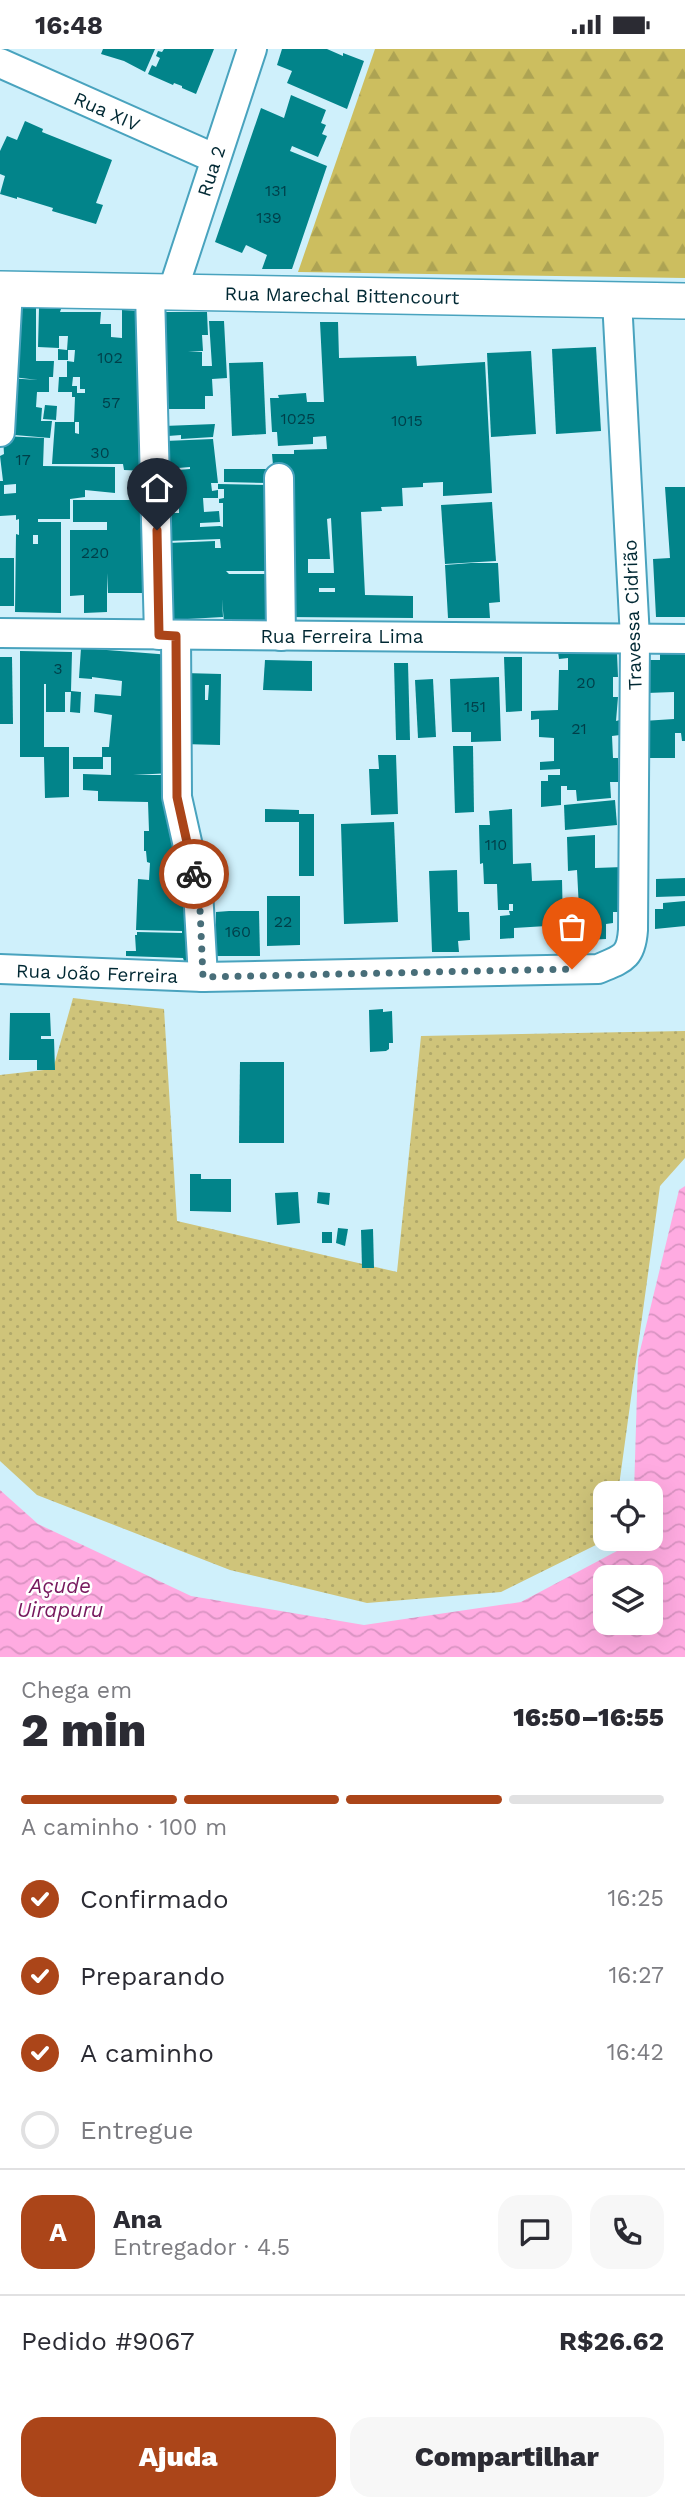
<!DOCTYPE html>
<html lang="pt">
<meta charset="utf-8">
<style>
body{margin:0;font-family:"Work Sans",sans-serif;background:#f7f7f7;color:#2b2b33;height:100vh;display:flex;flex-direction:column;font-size:26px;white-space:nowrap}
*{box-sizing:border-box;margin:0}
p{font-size:23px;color:#7c7c81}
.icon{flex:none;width:38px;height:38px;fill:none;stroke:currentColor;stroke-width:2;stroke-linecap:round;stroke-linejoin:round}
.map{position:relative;height:1608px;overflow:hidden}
.side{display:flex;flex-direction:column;background:#fff;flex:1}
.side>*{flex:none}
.tools{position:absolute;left:593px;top:1432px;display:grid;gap:14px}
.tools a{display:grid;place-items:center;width:70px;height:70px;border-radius:14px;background:#fff;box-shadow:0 7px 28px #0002;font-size:35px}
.pin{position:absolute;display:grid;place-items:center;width:60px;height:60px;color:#fff;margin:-72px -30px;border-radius:50% 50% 50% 0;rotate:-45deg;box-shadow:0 0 7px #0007}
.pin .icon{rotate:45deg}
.courier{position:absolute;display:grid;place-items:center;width:70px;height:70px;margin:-35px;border:5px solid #ab4519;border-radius:50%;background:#fff;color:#222;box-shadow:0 2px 9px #0007}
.summary em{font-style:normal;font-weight:800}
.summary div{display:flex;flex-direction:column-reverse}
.summary{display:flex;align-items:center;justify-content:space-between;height:119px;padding:0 21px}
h1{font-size:46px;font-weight:800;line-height:52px}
.bar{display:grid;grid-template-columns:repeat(4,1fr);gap:10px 7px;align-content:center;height:84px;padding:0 21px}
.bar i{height:9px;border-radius:5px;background:#e1e1e2}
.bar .on{background:#ab4519}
.bar p{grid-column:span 4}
.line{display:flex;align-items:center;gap:18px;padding:0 21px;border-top:2px solid #e1e1e2}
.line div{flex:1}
.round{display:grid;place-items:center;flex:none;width:74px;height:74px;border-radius:21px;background:#f7f7f7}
ol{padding:0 21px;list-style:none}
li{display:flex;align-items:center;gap:21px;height:77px}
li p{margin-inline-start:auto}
li .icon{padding:7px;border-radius:50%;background:#ab4519;color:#fff;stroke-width:4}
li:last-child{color:#7c7c81}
li i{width:38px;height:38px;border:4px solid #e1e1e2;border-radius:50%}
.action{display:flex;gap:14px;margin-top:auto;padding:14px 21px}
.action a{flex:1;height:80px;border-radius:21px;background:#ab4519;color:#fff;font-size:28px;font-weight:800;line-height:80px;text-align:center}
.action a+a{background:#f7f7f7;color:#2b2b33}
.status{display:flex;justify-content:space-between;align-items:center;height:49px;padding:0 35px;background:#fff;direction:ltr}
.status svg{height:19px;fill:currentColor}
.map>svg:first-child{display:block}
.grass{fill:url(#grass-dots)}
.forest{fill:url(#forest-firs)}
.water{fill:url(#water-waves);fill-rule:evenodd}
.building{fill:#02848a;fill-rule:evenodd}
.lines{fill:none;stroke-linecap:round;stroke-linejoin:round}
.minor-casing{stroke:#49a3be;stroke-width:32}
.major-casing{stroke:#49a3be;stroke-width:38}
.minor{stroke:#fff;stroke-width:28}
.major{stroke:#fff;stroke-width:35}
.done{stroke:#486e79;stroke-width:7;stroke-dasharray:0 12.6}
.route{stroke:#ab4519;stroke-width:9}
.labels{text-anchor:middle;stroke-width:5;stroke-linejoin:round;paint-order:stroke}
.number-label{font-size:16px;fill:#003f49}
.street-label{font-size:19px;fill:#002833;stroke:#fff}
.water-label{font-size:21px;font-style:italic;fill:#77195e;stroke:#fff}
</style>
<div class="status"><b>16:48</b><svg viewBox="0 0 49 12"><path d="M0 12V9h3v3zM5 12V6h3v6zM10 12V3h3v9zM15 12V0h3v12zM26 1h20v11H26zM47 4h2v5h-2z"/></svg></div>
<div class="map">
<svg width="685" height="1608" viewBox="0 0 685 1608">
<defs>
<pattern id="grass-dots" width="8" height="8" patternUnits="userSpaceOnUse" patternTransform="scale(1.75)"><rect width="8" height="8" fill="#cfc47a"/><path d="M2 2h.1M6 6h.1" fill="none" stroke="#b0a86a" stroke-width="1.8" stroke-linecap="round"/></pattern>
<pattern id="forest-firs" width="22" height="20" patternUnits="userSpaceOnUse" patternTransform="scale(1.75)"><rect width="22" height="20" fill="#ccbe5f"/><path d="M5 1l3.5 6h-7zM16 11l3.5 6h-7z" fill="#ada353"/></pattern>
<pattern id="water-waves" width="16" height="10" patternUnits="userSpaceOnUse" patternTransform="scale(1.75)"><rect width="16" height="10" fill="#ffabe1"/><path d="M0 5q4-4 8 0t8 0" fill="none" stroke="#d993c2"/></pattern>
</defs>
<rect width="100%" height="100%" fill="#cff0fb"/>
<path class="grass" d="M73 949 164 960 177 1172 397 1223 421 987 685 982V1109L660 1137 618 1444H606V1489H610L501 1543 367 1554 230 1521 37 1446 0 1412V1026L53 1020Z"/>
<path class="forest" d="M375 0H685V229L298 223Z"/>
<path class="water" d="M685 1137V1608H0V1441L38 1475 191 1547 364 1576 521 1553 632 1494V1489H651V1444H634L638 1310 679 1141ZM606 1528H651V1573H606Z"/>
<g class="building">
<path d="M103 0H155L145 23 124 12 101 5Z"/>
<path d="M164 0H214L196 45 182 39V37L174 34 173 36 148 25 152 16 156 18 160 9 156 7 158 2 162 3Z"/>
<path d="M282 0H327L343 7V4L364 12 347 60 287 34 292 22 277 16Z"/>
<path d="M291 46 326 61 321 74 326 76 322 85 327 87 318 108 292 97 290 102 327 117 292 220H262L267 206 246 196 242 204 215 193 261 59 284 69Z"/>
<path d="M25 72 43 80 42 83 112 111 96 154 103 156 96 175 52 162 53 159 17 148V150L0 145 5 127 0 125V102L7 87 17 91Z"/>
<path d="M12 258 36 259V312H54L53 328H49V343H37L36 358 42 359 41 372H52L50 389 3 385 7 329 38 331 4 327Z"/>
<path d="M39 259 61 260 60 263H101L100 275H111V288L122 289V261L144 262 147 422 124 421 123 415H52L55 373H75V384L79 385V373H74L75 348H72V343H58L59 328H67V312L74 313 75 301H68V311H58V300L67 301 68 287H59V299L38 298ZM73 328H80V340H85V344H77V337H72Z"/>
<path d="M162 263H207L208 286H202L203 302H188L202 303V317H212L209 272H224L227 329 212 330 213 347H205V360H161Z"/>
<path d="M320 273H338L339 309 416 307 417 317 485 313 492 444 443 447V433L423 434V438L402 439 403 457 381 458 382 462 361 463 365 546 413 547V569L287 568 272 405H294V401L327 400 326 387 313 388V395L278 397 277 383H272L270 349H279L278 346 306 344 307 353H324ZM331 469 334 524H308V510H330L327 470ZM319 539H335V543H319Z"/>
<path d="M596 298 601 382 556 385 552 300Z"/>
<path d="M531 302 536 385 491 388 487 304Z"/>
<path d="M263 313 266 385 232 387 229 314Z"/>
<path d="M45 356 57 357 56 371 43 370Z"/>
<path d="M215 375 213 388 181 390V386L168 387V390H165L164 377Z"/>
<path d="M3 387 44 389 43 417 115 418V444L85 441V448L70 450V470H38V473H61V564L15 563 16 485 19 486V470L16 471V466L0 467V432H3L0 407 4 405ZM16 435V444L4 445V436ZM33 486H38V495H33Z"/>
<path d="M213 390 218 434H211L212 442 218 441V449H203L204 463 219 462 220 473 200 474V478L220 477 223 478V454H219V450L224 449V440H218V435L270 436 273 522H226L229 525H272V574L224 573 222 550 223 568 170 571 168 494 215 492V499H221L220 490 167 492 168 464H179V450L167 451 166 422 190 420V418L166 420 165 392Z"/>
<path d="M224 420H268V434L224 433Z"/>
<path d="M665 438H685V568H656L653 510 670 509Z"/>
<path d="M73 451H146L144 544H108L107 524V563L84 564V546L70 547V481H107V473H73Z"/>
<path d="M492 453 496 512 445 515 441 456Z"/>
<rect x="0" y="509" width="14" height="48"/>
<path d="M471 514H498L500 553 489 554 490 569H448L445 516Z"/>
<path d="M81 599 171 606 172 724 133 726H167L185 831 194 913 184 912 183 909 126 907V902H136L135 886H137V883L182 884V882L136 881 138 830 149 831 150 814 147 813 146 802H144V782H149L148 753 98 752V742L83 741V725L111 726V708H102V698H109L112 666 94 663 95 645 121 647 122 632 92 628V630L79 629Z"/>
<path d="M20 602 72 603 71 642 81 643 80 664 70 663 71 643H65V663H46V635H44V698H69V748L45 749 44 708H20Z"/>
<path d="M558 603 617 604 618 628H613V648H618L616 672 620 671V686L612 687 613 709H618L619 733H610L611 749 577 752 576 741H567V737H561V756L541 758V732H548V726H560V720L540 721V713L554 712V689L539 688V670L531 671V662L558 661 559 621H568V609L559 610Z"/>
<path d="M668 603H685V692H682L681 684H675V709H644L643 672 674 670V643L647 644 646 611H660V605H667Z"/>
<path d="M0 608H12L13 675H0Z"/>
<path d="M504 608H522V662L506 663Z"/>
<path d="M265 611 312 612V642L263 641Z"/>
<path d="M394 614H408L410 691H396Z"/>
<path d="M184 624 221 625 220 696 183 695ZM205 636H209L208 651H205Z"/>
<path d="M499 628 501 692 471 693V683H452L450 630Z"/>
<path d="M433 630 436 688 418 689 415 631Z"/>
<path d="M453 697H473L474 763 455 764Z"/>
<path d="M378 706H396L398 765 371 766 369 720H379Z"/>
<rect x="73" y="708" width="30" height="12"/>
<path d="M615 751 617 776 565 781 564 756Z"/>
<path d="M265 760 299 761V765H314V827H299V773H265Z"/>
<path d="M512 760 513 815 531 814 532 832 562 831 563 876 514 879V889L500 890V867L510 866 509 862H513V855H509V861H498L497 835H484L483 814 480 815 479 776H490L489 762Z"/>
<path d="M394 773 398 873 344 875 341 775Z"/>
<path d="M595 786V819L623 818 624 863H613V874L606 875V890L586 891V894L569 897 570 865H580L579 860 577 821 568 822 567 788Z"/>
<path d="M457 821 458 863H469L470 891 458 892 459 903H432L429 822Z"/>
<path d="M685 829V847L656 848V830Z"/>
<path d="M267 847H300V896L267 897Z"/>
<path d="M685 852V877L655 880V860H663V854Z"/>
<path d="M229 862H259L260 907H216V863Z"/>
<path d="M383 960V963L392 962 393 994H389V1000L386 1002 370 1003 369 961Z"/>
<path d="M10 964H50L51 987H41V990H54L55 1021H37V1011H9Z"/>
<path d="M240 1013H284V1094H239Z"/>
<path d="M190 1125H201V1130H231V1163L190 1162Z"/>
<path d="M298 1143 300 1174 277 1176 275 1144Z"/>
<path d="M318 1143 330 1144 329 1156 317 1154Z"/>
<path d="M338 1179 348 1180 345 1197 336 1194Z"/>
<path d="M373 1180 374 1219H362L361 1181Z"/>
<rect x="322" y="1183" width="10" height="11"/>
</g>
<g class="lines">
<defs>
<g id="minor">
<path d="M0 14 214 109"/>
<path d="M150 244 159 586"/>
<path d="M172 244 252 0"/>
<path d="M0 383 8 241"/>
<path d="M279 429 281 587"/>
<path d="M0 584 685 590"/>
<path d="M176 587 177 748 198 842 203 928"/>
<path d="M0 920 203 928 598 920C622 910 631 909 633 881L635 589 617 251"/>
</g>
<path id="major" d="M0 240 685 252"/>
</defs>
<use href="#minor" class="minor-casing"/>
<use href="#major" class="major-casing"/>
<use href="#minor" class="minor"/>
<use href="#major" class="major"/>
</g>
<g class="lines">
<path class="done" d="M194 825 200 860 203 928 572 920"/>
<path class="route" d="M157 481 159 586 176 587 177 748 194 825"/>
</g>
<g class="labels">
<g class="number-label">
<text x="276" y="147">131</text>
<text x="269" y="174">139</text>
<text x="110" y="314">102</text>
<text x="111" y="359">57</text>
<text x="298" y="375">1025</text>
<text x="407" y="377">1015</text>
<text x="100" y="409">30</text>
<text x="23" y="416">17</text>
<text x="95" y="509">220</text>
<text x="58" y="625">3</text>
<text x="586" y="639">20</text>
<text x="475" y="663">151</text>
<text x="579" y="685">21</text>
<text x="496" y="801">110</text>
<text x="283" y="878">22</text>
<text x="238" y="888">160</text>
</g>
<g class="street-label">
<text transform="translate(107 62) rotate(24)" y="7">Rua XIV</text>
<text transform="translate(211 122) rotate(-72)" y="7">Rua 2</text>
<text transform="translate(342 246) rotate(1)" y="7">Rua Marechal Bittencourt</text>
<text transform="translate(632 566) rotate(-92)" y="7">Travessa Cidrião</text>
<text x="342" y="594">Rua Ferreira Lima</text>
<text transform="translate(97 924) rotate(2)" y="7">Rua João Ferreira</text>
</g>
<g class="water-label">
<text x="60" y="1544">Açude<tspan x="60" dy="24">Uirapuru</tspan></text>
</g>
</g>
</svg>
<div class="tools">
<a><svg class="icon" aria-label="locate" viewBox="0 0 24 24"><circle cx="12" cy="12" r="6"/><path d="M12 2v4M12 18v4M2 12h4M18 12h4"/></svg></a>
<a><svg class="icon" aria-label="layers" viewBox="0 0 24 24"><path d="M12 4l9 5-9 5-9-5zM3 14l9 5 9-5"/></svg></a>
</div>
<div class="pin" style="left:572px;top:920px;background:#ea580c"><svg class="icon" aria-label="bag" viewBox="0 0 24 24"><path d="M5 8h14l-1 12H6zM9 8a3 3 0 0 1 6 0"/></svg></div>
<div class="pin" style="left:157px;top:481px;background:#1f2937"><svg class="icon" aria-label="home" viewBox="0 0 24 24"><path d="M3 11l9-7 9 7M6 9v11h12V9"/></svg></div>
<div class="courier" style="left:194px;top:825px"><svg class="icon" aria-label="bike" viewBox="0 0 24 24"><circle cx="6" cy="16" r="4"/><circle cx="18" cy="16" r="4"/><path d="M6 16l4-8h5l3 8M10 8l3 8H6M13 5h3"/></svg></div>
</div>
<section class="side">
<div class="summary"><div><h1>2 min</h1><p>Chega em</p></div><em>16:50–16:55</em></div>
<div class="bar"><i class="on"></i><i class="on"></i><i class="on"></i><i></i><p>A caminho · 100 m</p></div>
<ol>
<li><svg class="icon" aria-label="check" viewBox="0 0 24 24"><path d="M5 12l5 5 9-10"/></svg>Confirmado<p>16:25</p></li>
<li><svg class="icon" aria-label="check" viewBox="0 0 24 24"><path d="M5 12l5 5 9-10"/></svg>Preparando<p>16:27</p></li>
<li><svg class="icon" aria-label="check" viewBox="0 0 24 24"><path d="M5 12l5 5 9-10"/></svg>A caminho<p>16:42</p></li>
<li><i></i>Entregue</li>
</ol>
<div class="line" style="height:126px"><b class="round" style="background:#ab4519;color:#fff">A</b><div><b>Ana</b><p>Entregador · 4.5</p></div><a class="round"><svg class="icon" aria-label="chat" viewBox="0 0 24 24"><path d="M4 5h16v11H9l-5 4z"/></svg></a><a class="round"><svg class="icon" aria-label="phone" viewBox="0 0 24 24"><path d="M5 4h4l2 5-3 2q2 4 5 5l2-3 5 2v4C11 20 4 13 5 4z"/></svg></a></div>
<div class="line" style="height:91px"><div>Pedido #9067</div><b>R$26.62</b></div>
<div class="action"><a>Ajuda</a><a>Compartilhar</a></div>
</section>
